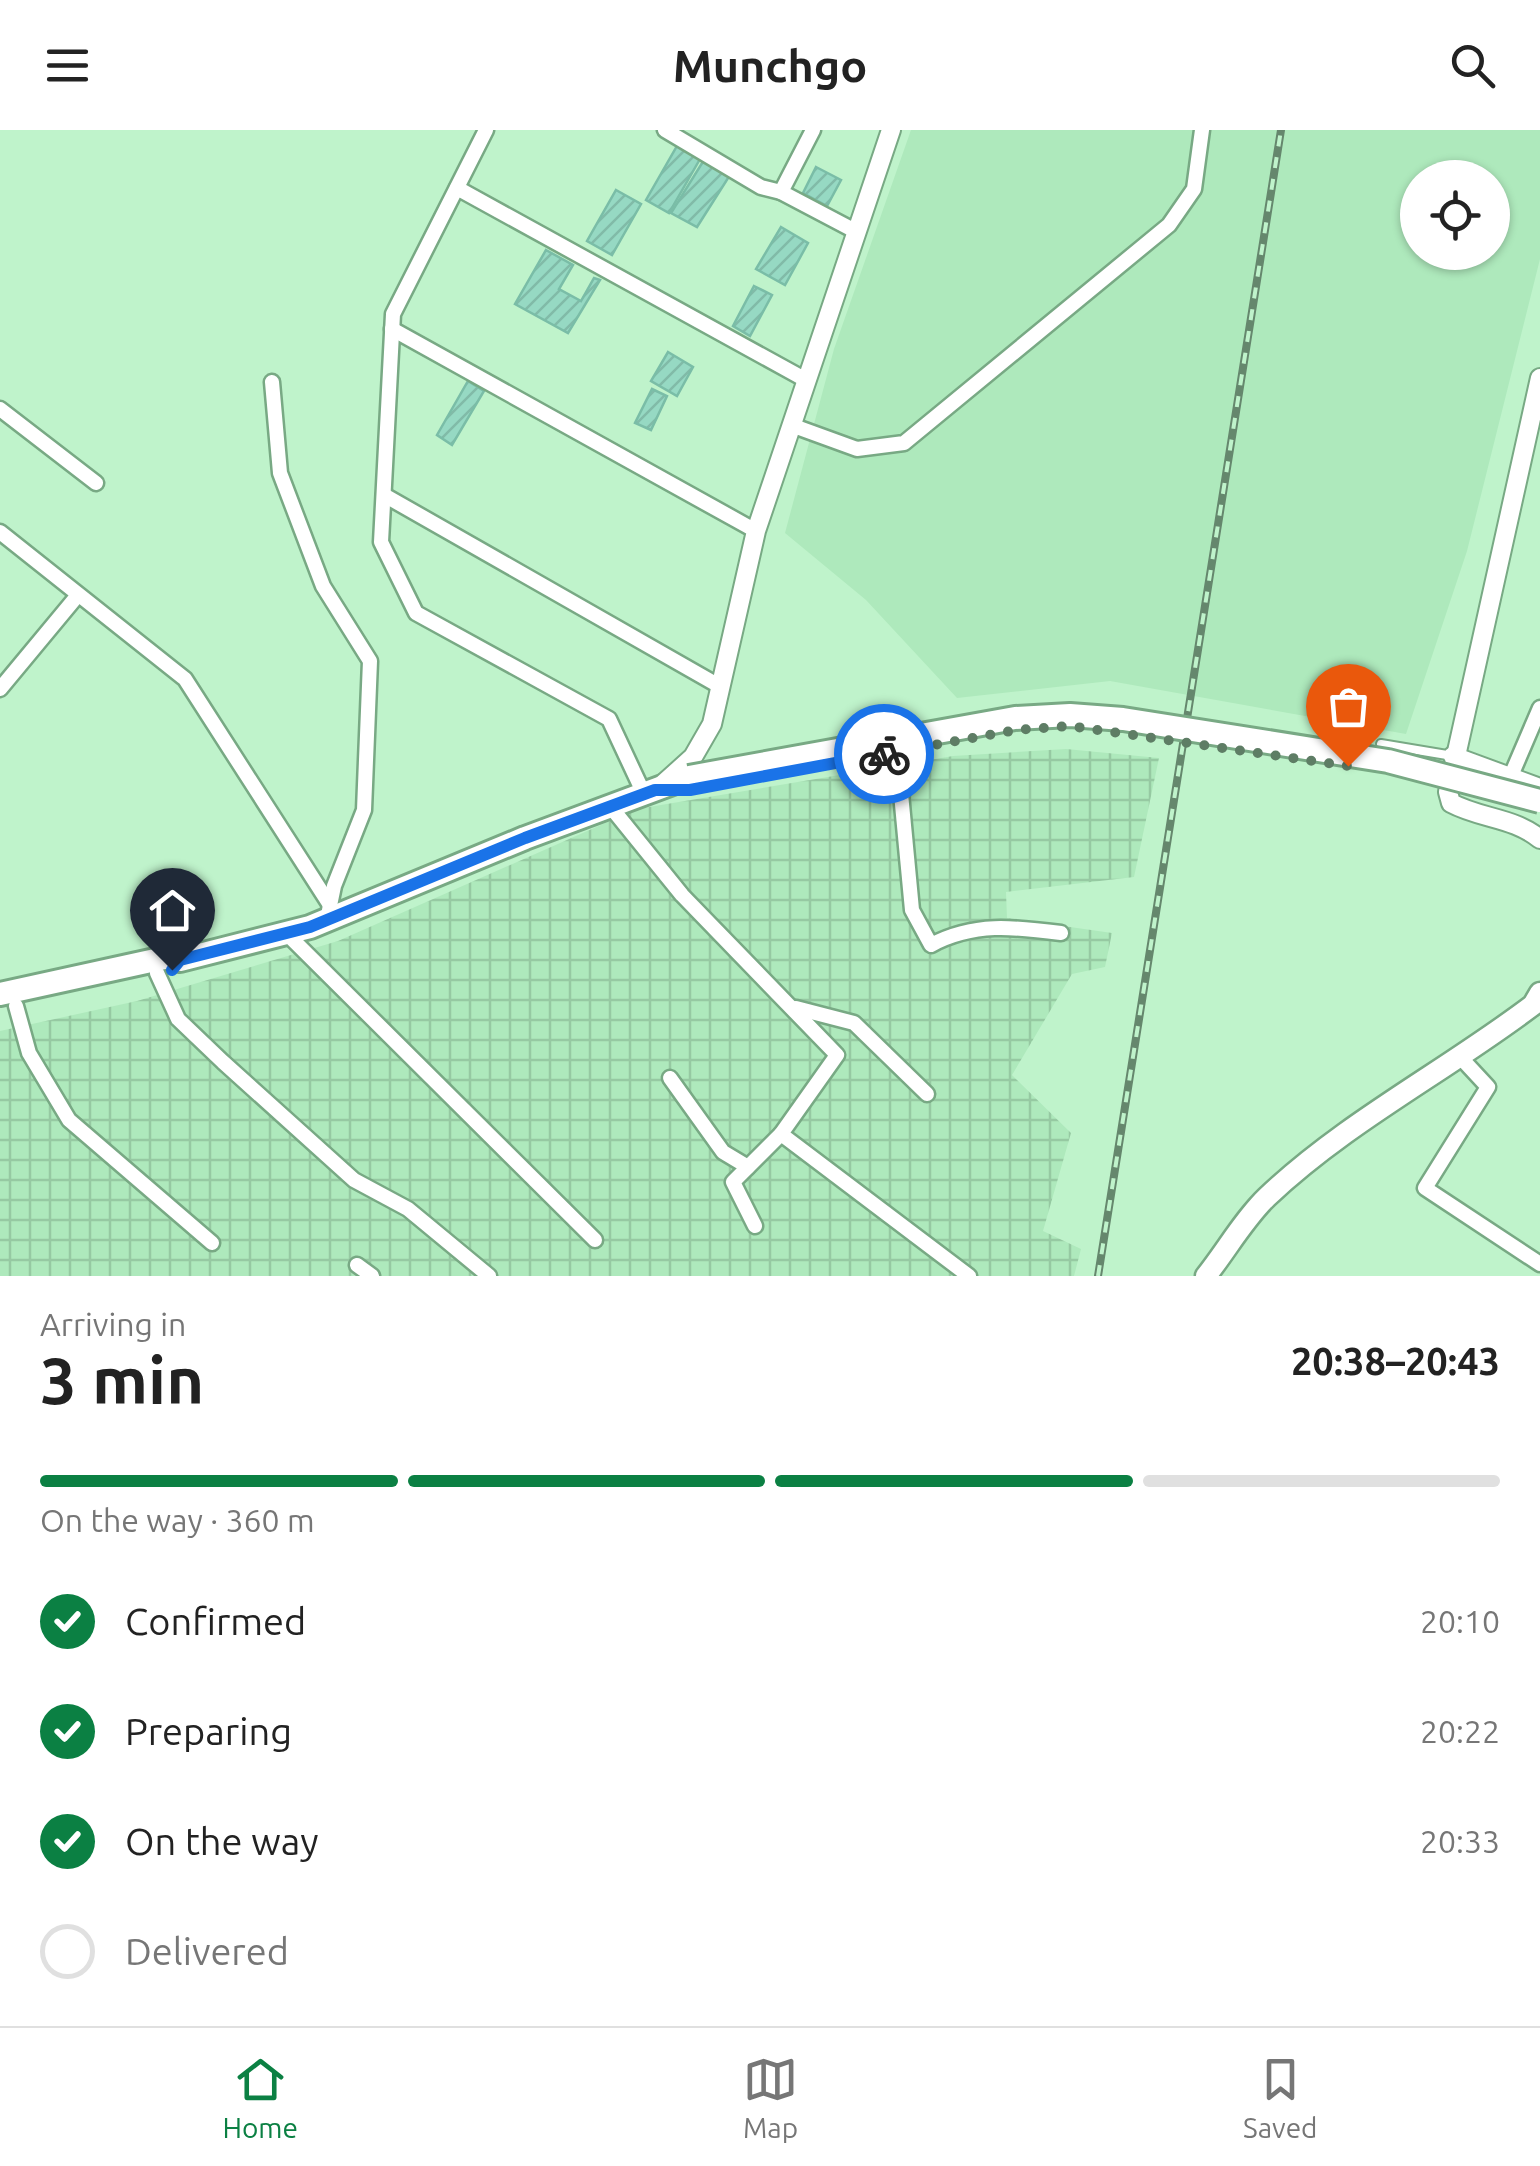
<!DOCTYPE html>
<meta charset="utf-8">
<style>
body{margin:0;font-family:Ubuntu,sans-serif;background:#f2f2f2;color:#222;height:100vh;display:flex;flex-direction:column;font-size:38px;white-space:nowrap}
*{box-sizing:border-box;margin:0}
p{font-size:32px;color:#767676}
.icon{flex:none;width:55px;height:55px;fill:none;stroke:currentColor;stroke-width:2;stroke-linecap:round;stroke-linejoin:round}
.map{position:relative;height:1146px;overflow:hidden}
.sheet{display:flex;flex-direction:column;background:#fff;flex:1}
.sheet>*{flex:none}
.fabs{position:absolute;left:1400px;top:30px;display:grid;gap:20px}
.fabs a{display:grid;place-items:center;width:110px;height:110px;border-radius:50%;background:#fff;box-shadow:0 2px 8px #0004;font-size:50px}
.pin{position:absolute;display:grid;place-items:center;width:85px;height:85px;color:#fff;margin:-102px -42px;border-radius:50% 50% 50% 0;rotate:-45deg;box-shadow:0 0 10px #0007}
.pin .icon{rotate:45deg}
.courier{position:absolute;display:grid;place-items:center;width:100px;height:100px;margin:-50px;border:8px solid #1a73e8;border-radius:50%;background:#fff;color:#222;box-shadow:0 2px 12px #0007}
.overview em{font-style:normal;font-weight:700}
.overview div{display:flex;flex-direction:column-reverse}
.overview{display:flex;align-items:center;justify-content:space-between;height:170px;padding:0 40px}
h1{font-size:65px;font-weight:700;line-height:75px}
.bar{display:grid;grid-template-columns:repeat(4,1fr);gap:15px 10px;align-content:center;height:120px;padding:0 40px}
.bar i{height:12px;border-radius:8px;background:#e0e0e0}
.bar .current{background:#0b8043}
.bar p{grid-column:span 4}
ol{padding:0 40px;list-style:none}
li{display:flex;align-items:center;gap:30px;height:110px}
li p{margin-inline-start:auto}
li .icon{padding:10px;border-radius:50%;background:#0b8043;color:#fff;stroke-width:4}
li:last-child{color:#767676}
li i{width:55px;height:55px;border:5px solid #e0e0e0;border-radius:50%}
header{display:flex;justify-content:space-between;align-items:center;height:130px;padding:0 40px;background:#fff;font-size:45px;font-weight:700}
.dock{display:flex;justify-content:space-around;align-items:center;height:140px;border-top:2px solid #e0e0e0;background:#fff;font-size:28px;color:#767676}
.dock a{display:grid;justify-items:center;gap:5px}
.dock .current{color:#0b8043}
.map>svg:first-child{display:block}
.built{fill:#aee9bc;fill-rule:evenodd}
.industrial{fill:url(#industrial-grid)}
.building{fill:url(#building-hatch);stroke:#7abda7;stroke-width:2.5}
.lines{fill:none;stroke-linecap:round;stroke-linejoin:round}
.service-casing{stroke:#78a984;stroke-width:12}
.minor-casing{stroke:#78a984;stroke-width:19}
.tertiary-casing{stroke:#78a984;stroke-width:22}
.secondary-casing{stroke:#78a984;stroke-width:25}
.primary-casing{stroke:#78a984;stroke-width:28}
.service{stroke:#fff;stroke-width:8}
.minor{stroke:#fff;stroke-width:14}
.tertiary{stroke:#fff;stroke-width:18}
.secondary{stroke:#fff;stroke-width:20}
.primary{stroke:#fff;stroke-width:22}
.rail-casing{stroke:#65876d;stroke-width:8}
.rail{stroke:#bff3cb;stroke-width:4;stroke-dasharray:11;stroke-linecap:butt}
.primary-bridge-casing{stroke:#78a984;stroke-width:28;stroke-linecap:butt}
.primary-bridge{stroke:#fff;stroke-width:22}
.done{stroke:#5e7d65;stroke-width:10;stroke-dasharray:0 18}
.route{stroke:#1a73e8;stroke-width:12}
</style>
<header><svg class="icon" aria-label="menu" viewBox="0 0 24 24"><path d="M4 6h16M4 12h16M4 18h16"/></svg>Munchgo<svg class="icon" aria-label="search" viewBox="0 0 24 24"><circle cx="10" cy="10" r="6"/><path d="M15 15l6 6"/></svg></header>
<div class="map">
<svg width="1540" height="1146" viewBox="0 0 1540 1146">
<defs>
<pattern id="industrial-grid" width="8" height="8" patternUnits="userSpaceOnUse" patternTransform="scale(2.5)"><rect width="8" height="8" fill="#aee9bc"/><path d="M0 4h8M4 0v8" fill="none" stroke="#96c9a2"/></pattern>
<pattern id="building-hatch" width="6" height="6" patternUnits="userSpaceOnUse" patternTransform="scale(2.5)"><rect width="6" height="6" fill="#96d9c3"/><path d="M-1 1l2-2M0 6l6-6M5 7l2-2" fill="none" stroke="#81bba8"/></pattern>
</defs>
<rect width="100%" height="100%" fill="#bff3cb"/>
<path class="built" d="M911 0H1540V129L1467 421 1406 604 1110 551 957 568 866 470 785 403 834 219ZM1418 48H1492V122H1418Z"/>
<path class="industrial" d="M1066 619 1159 628 1134 747 1006 762 1007 788 1112 803 1105 837 1072 844 1012 945 1071 1003 1043 1101 1081 1119 1074 1146H0V901L137 871 338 811 637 679 953 626Z"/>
<g class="building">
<path d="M677 16 700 29 669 83 646 70Z"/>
<path d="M704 30 730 45 697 97 671 83Z"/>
<path d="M816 37 841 50 827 76 803 63Z"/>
<path d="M616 60 641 74 612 125 587 111Z"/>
<path d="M781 97 808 113 785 155 756 139Z"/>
<path d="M546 120 573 135 559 159 581 171 594 148 600 150 568 203 515 174Z"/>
<path d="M754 156 772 165 750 206 733 196Z"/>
<path d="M668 222 693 237 677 266 651 251Z"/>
<path d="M468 251 484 261 452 315 437 305Z"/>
<path d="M652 259 667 266 651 300 635 293Z"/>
</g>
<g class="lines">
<defs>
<path id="service" d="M1381 614 1453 626"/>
<g id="minor">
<path d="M486 0 393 184 381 412 416 483 609 589 644 664"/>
<path d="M665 0 761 57 781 62"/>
<path d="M813 0 781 62 857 102"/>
<path d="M457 58 806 250"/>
<path d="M392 199 756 401"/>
<path d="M272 252 280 343 323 456 370 531 364 680 334 756 327 790"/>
<path d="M0 279 96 353"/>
<path d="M791 295 857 319 904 313 1169 95 1194 59 1202 0"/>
<path d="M384 365 721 557"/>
<path d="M0 402 185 549 330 775"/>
<path d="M0 559 78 465"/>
<path d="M898 632 912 780 931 815C974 792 1014 797 1061 803"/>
<path d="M1510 648 1540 578"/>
<path d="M610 676 682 765 837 925 781 1004 969 1146"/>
<path d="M286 803 595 1110"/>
<path d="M157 843 178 889 223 932 354 1050 408 1079 489 1146"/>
<path d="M16 876 29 923 69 990 212 1113"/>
<path d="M796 878 854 893 927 964"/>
<path d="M1462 929 1488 957 1425 1058 1540 1134"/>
<path d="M670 948 723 1022 748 1037"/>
<path d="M755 1096 733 1052 781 1004"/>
<path d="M357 1135 372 1146"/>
</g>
<g id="tertiary">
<path d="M1540 248 1448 662 1451 673C1481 689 1513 687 1540 709"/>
<path d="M1453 626 1540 658"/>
<path d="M663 654 693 627 712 594 756 401 891 0"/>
</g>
<path id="secondary" d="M1206 1146C1226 1121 1244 1089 1267 1067 1346 992 1446 941 1533 875L1540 863"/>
<path id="primary" d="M0 864 169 827 180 830 310 797 525 708 689 647"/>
</defs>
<use href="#service" class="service-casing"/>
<use href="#minor" class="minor-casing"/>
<use href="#tertiary" class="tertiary-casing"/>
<use href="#secondary" class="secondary-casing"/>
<use href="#primary" class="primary-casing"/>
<use href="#service" class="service"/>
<use href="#minor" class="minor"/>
<use href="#tertiary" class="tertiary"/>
<use href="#secondary" class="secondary"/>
<use href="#primary" class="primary"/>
<defs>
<path id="rail" d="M1098 1146 1281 0"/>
</defs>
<use href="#rail" class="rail-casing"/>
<use href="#rail" class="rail"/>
<defs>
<path id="primary-bridge" d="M689 647 1015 588 1070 585 1123 589 1388 631 1540 671"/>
</defs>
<use href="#primary-bridge" class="primary-bridge-casing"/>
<use href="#primary-bridge" class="primary-bridge"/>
</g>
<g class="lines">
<path class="done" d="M884 624 1017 600 1070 596 1348 636"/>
<path class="route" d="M172 840 180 830 310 797 525 708 655 660H690L884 624"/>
</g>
</svg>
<div class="fabs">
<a><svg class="icon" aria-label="locate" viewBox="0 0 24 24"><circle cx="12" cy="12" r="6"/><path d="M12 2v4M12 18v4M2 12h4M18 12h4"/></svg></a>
</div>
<div class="pin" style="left:1348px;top:636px;background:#ea580c"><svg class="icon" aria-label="bag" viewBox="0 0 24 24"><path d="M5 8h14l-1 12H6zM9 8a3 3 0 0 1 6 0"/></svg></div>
<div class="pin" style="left:172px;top:840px;background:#1f2937"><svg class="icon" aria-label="home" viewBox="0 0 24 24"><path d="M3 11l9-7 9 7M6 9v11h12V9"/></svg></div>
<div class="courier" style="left:884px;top:624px"><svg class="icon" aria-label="bike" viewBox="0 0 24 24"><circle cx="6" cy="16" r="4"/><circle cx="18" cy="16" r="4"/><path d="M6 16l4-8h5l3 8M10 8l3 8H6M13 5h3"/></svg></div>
</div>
<section class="sheet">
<div class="overview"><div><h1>3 min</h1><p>Arriving in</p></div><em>20:38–20:43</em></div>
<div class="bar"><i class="current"></i><i class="current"></i><i class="current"></i><i></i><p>On the way · 360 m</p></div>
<ol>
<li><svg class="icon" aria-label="check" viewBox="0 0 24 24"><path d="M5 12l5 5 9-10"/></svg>Confirmed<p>20:10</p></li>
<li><svg class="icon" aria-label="check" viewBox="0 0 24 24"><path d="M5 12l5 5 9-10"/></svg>Preparing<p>20:22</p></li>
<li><svg class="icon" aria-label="check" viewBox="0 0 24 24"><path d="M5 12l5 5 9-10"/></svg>On the way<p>20:33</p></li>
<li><i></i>Delivered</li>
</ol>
</section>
<nav class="dock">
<a class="current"><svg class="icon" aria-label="home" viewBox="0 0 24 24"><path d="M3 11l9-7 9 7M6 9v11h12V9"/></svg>Home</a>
<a><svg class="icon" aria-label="map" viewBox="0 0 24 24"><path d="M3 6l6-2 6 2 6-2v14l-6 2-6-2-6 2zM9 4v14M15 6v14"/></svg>Map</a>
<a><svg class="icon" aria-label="saved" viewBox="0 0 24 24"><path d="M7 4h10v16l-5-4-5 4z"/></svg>Saved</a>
</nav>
